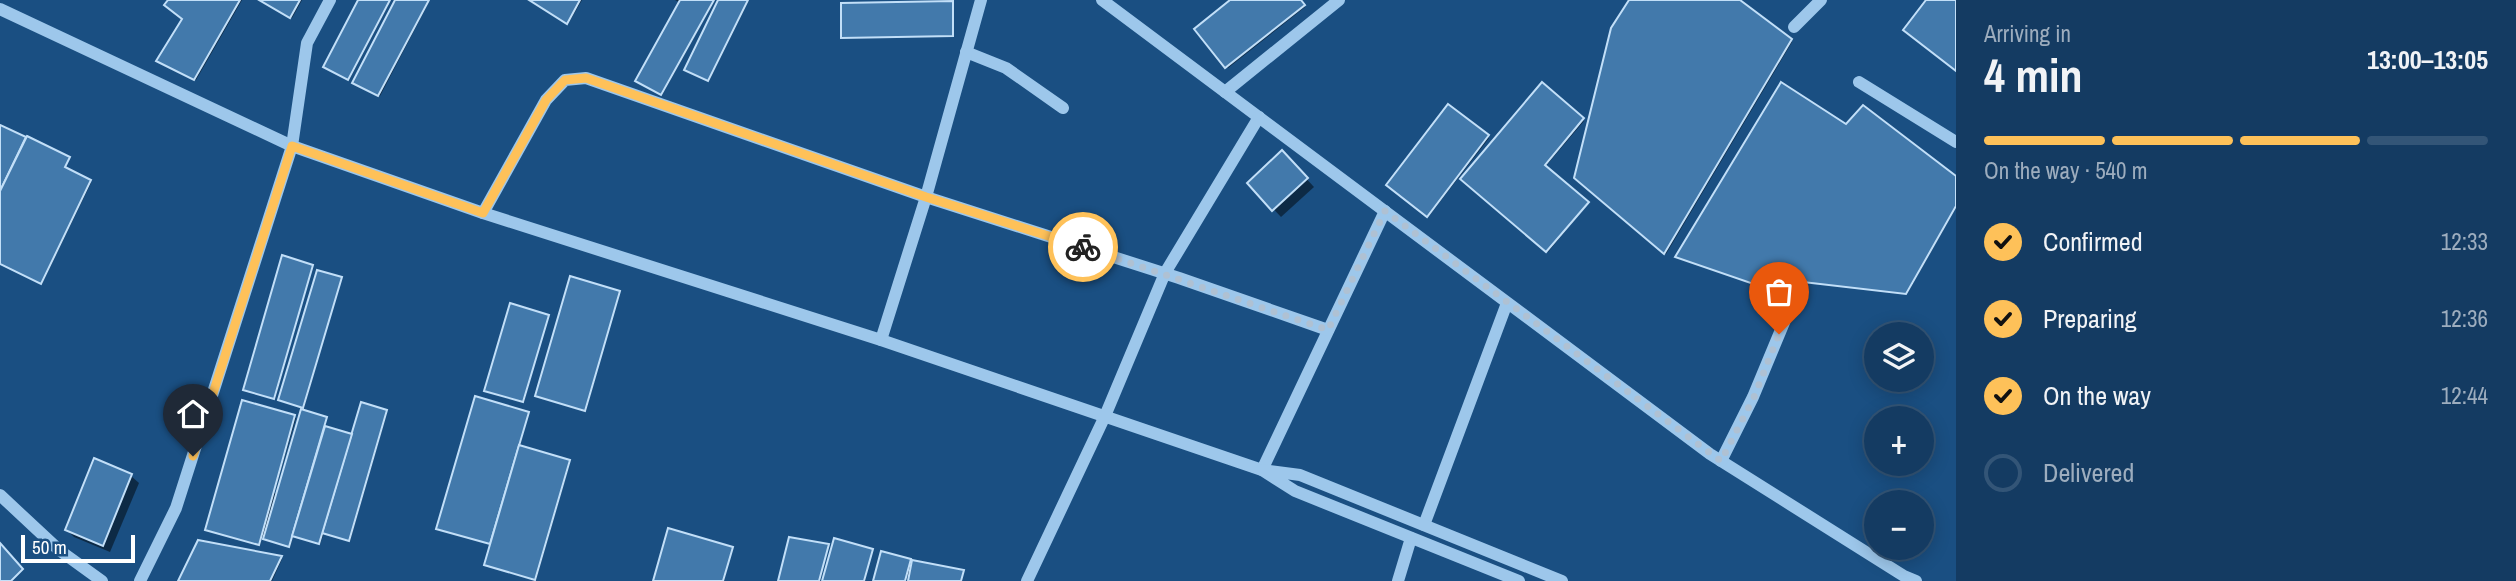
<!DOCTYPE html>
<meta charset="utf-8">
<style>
body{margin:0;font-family:"Archivo Narrow",sans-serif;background:#1d4268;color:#f1f3f6;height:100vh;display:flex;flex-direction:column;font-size:26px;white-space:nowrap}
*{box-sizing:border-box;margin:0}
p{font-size:23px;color:#9dadbe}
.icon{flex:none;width:38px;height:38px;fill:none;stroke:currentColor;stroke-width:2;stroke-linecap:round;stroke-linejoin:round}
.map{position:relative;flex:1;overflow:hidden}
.details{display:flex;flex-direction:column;background:#143b62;width:560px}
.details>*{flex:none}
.controls{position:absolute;left:1864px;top:322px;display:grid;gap:14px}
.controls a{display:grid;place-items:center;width:70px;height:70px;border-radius:50%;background:#143b62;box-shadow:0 4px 18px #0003,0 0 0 2px #357;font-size:35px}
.scale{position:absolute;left:21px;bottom:18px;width:114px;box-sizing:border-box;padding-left:7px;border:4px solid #fff;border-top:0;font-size:19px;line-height:24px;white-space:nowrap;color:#fff;-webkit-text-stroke:5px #1a4f82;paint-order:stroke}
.pin{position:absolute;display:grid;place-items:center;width:60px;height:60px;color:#fff;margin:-72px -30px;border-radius:50% 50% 50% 0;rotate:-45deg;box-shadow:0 0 7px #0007}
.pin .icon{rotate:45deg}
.courier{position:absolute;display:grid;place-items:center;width:70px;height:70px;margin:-35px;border:5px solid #fec159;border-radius:50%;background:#fff;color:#222;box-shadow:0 2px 9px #0007}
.head em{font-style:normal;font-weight:700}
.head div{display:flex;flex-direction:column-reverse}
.head{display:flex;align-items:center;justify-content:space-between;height:119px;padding:0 28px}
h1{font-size:46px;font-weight:700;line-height:52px}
.bar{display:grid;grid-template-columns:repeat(4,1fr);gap:10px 7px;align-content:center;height:84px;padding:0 28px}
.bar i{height:9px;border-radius:5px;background:#357}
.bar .selected{background:#fec159}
.bar p{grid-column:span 4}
ol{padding:0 28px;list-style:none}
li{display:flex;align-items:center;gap:21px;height:77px}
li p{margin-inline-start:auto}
li .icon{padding:7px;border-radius:50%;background:#fec159;color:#111;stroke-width:4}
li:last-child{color:#9dadbe}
li i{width:38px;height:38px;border:4px solid #357;border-radius:50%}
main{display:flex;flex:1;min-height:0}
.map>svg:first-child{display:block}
.shadow{fill:#0007}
.building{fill:#4279ab;stroke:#c2dff8;stroke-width:2}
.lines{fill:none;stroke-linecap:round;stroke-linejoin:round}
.minor{stroke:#9dc7eb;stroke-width:12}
.done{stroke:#afc1d3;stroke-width:7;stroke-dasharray:0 12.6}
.route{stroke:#fec159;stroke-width:9}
</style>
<main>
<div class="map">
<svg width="1956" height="581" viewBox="0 0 1956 581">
<rect width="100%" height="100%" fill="#1a4f82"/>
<g class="shadow">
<path d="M170 0H242L196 80 160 62 184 18Z"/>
<path d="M260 0H302L292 18Z"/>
<path d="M360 0H391L349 80 326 68Z"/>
<path d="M397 0H430L380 96 356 84Z"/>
<path d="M528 0H582L568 24Z"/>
<path d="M675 0H715L662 95 639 81 681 3Z"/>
<path d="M720 0H749L709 81 688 70Z"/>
<path d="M1233 0H1299L1305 7 1228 68 1197 29Z"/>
<path d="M1632 0H1738L1792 42 1666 254 1576 177Z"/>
<path d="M952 3 954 36 843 37Z"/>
<path d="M1542 84 1584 121 1545 167 1588 204 1548 252 1462 179Z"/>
<path d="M1448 106 1489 138 1429 216 1388 185Z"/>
<path d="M0 127 69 158 65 170 91 183 42 284 0 264Z"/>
<path d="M1846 127 1956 178V208L1907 294 1805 282 1773 290 1678 257Z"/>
<path d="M1289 160 1314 187 1281 217 1249 183Z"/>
<path d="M312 266 275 399 246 390Z"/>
<path d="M341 279 304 408 281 401Z"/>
<path d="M619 292 586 411 538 397Z"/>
<path d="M548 316 524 402 487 391Z"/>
<path d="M244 402 296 418 274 493 278 494 326 419 325 428 353 436 387 413 350 541 324 533 320 544 293 536 290 547 266 540 262 536 260 545 208 531Z"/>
<path d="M528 413 520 447 570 463 536 580 487 565 491 545 439 529Z"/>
<path d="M95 461 131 476 139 483 110 552 74 537 67 530Z"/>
<path d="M199 542 281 558 282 559 272 581H180Z"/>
<path d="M828 545 820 581H779Z"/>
<path d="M732 549 724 581H655Z"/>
<path d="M872 550 865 581H824Z"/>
<path d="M910 561 913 564 963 572 962 581H909L910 576 907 575 906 581H875Z"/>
</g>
<g class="building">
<path d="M168 0H240L194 80 156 61 182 19 164 5Z"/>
<path d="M259 0H300L290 18Z"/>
<path d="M358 0H390L348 80 323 67Z"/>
<path d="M395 0H429L378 96 352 83Z"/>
<path d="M529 0H580L567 24Z"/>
<path d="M680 0H714L661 95 635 81Z"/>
<path d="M718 0H748L708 81 684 70Z"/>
<path d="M1230 0H1301L1305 5 1225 68 1194 29Z"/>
<path d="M1629 0H1740L1792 39 1664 254 1574 178 1611 28Z"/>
<path d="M1926 0H1956V71L1903 30Z"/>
<path d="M953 1V36L841 38V3Z"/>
<path d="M1542 82 1584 118 1545 165 1589 202 1546 252 1460 179Z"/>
<path d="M1781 82 1846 124 1863 105 1956 176V206L1906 294 1803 282 1771 290 1675 257Z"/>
<path d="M1448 104 1489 135 1427 217 1386 185Z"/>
<path d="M0 125 26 137 0 191Z"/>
<path d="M27 136 70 157 65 167 91 180 41 284 0 264V191Z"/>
<path d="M1282 150 1308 178 1272 211 1247 183Z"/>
<path d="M282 255 313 265 274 399 243 390Z"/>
<path d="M317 270 342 277 303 408 278 400Z"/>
<path d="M570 276 620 291 585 411 535 396Z"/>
<path d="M510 303 549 315 523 402 484 391Z"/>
<path d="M475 396 529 412 490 544 436 529Z"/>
<path d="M242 400 295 415 259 545 205 530Z"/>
<path d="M361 402 387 410 349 541 322 533Z"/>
<path d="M301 409 327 417 289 547 263 539Z"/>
<path d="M325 426 352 434 319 544 292 536Z"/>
<path d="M519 445 570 460 535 580 484 565Z"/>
<path d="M94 458 132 474 103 546 65 530Z"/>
<path d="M668 528 733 547 723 581H653Z"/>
<path d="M789 537 829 544 819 581H778Z"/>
<path d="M834 538 873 549 864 581H822Z"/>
<path d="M198 540 282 556 270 581H178Z"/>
<path d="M0 543 23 569 11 581H0Z"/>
<path d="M881 551 911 559 905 581H873Z"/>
<path d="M912 560 964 570 961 581H908Z"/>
</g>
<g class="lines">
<g class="minor">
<path d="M1102 0 1710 454 1904 576 1916 581"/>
<path d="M0 9 292 146 483 213 881 340 1262 470 1385 211"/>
<path d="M1794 27 1821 0"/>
<path d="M966 52 1006 68 1063 108"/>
<path d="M1859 82 1956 142"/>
<path d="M1225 92 1339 0"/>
<path d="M483 213 546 100 565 80 586 78 926 197 1179 278 1328 330"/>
<path d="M881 340 926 197 981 0"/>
<path d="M1721 461 1753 397 1788 313"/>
<path d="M0 495 59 550 102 581"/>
<path d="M1424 525 1507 303"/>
<path d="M140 581 176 508 292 146 307 43 330 0"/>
<path d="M1027 581 1105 416 1165 273 1259 117"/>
<path d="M1398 581 1411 538"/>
<path d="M1519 581 1295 491 1262 470 1300 475 1562 581"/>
</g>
</g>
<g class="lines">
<path class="done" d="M1083 247 1328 330 1385 211 1721 461 1754 397 1779 334"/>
<path class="route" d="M193 456 292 146 483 213 546 100 565 80 586 78 926 197 1083 247"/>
</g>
</svg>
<div class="controls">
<a><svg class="icon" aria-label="layers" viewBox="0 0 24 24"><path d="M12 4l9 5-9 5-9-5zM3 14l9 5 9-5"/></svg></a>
<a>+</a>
<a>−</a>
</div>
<div class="scale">50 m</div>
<div class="pin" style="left:1779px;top:334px;background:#ea580c"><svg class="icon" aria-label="bag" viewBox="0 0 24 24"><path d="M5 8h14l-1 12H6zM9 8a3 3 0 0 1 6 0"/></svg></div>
<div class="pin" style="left:193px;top:456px;background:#1f2937"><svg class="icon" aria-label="home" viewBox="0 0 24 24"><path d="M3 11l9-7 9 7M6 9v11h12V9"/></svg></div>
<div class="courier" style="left:1083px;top:247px"><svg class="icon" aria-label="bike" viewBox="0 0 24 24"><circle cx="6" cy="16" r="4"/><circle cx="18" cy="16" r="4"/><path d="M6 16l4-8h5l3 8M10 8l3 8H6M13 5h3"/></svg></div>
</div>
<section class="details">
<div class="head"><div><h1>4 min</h1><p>Arriving in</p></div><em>13:00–13:05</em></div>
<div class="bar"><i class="selected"></i><i class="selected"></i><i class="selected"></i><i></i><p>On the way · 540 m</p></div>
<ol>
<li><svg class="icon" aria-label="check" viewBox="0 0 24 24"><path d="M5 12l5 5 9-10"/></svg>Confirmed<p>12:33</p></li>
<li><svg class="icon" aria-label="check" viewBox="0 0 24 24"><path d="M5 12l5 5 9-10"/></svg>Preparing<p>12:36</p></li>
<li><svg class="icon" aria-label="check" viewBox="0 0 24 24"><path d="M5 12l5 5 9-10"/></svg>On the way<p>12:44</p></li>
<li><i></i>Delivered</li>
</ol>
</section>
</main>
